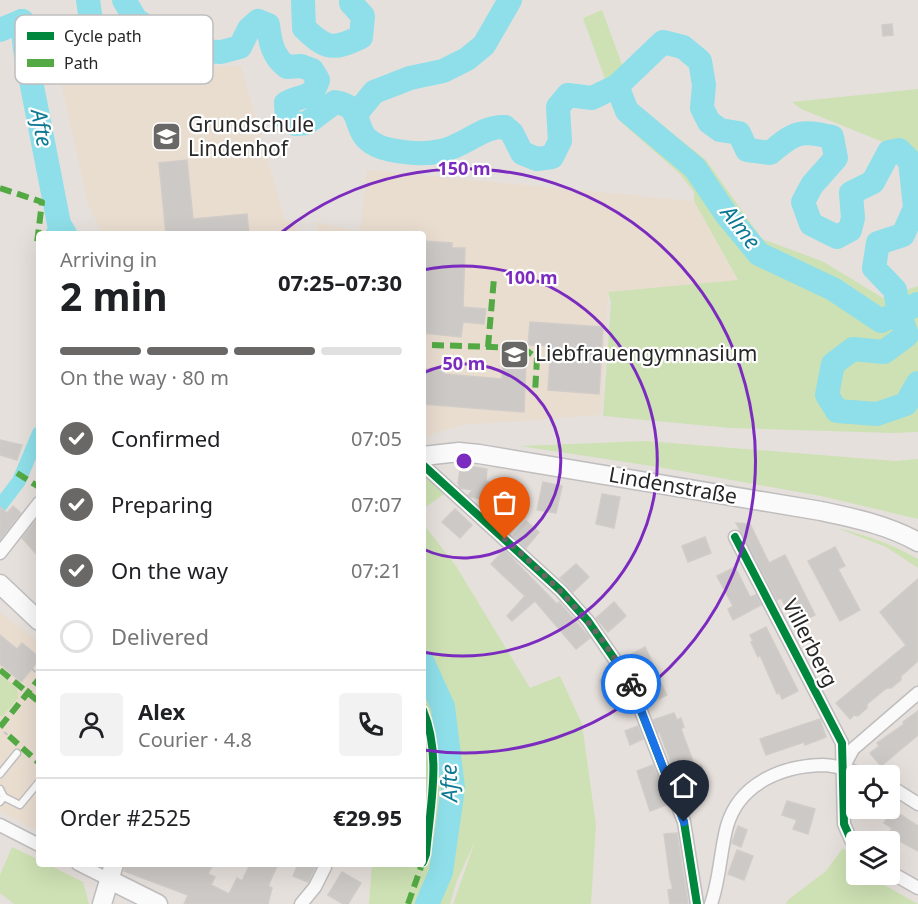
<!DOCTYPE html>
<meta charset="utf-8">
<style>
body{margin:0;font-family:"Noto Sans",sans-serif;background:#f2f2f2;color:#202124;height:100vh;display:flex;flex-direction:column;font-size:22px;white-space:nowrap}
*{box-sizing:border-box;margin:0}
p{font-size:20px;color:#757577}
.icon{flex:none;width:33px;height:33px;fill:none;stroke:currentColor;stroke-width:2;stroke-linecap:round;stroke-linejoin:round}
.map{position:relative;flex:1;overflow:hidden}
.details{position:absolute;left:36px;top:231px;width:390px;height:636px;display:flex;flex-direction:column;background:#fff;border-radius:6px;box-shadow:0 6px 24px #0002}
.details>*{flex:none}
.buttons{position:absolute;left:846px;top:765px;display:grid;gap:12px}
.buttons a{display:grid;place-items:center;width:54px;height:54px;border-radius:6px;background:#fff;box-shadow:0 6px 24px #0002;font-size:30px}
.pin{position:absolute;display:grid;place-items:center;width:51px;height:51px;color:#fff;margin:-62px -26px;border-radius:50% 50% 50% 0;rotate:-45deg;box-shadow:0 0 6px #0007}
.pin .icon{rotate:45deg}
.courier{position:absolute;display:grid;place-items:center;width:60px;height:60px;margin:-30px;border:4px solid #1a73e8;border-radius:50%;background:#fff;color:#222;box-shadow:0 2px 8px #0007}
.headline em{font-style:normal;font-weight:700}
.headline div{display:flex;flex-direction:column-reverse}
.headline{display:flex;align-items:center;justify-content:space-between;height:102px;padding:0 24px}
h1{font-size:39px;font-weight:700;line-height:45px}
.bar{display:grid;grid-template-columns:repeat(4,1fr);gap:9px 6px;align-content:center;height:72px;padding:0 24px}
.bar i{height:8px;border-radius:4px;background:#e0e0e0}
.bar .on{background:#6a6866}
.bar p{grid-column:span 4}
.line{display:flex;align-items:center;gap:15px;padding:0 24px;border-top:2px solid #e0e0e0}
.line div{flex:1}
.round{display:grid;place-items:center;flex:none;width:63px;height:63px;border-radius:6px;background:#f2f2f2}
ol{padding:0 24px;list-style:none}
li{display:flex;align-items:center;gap:18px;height:66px}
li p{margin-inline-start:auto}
li .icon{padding:6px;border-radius:50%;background:#6a6866;color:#fff;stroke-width:4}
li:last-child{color:#757577}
li i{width:33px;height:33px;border:3px solid #e0e0e0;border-radius:50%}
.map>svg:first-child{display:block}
.education{fill:#e9ddd0}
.green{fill:#cde1b4}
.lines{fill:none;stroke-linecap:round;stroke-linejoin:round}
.canal{stroke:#8edfe9;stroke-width:14}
.river{stroke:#8edfe9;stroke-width:24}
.building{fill:#ccc9c6;stroke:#d1ccc8;stroke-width:1.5}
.service-casing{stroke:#bfbdbe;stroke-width:9}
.minor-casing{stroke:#bfbdbe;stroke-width:15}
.secondary-casing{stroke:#bfbdbe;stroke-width:21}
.path{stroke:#c4c3c3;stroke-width:2;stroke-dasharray:4.5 3;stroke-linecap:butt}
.service{stroke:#fbfafa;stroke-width:6}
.minor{stroke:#fbfafa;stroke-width:12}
.secondary{stroke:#fbfafa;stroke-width:18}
.quiet{stroke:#53aa44;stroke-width:6;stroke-dasharray:12 6;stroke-linecap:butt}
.cycleway-casing{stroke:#fff;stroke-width:11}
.cycleway{stroke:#00873e;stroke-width:8}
.done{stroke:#6a6866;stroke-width:6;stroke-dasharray:0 10.8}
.route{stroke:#1a73e8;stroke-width:8}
.ring{fill:none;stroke:#7b2cbf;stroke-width:3}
.labels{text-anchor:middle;stroke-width:4.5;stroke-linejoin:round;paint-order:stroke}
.poi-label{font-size:21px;fill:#272727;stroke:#fff;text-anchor:start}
.street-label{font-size:21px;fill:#272727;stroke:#fff}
.water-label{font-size:22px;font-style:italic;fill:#0d7a95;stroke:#fff}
.key{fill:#fff;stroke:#bebebe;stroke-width:1.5}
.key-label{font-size:16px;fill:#272727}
.centre{fill:#7b2cbf;stroke:#fff;stroke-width:3}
.ring-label{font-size:18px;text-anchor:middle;font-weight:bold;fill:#7b2cbf;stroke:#fff;stroke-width:4.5;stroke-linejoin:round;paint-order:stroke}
</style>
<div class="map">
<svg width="918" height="904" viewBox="0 0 918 904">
<rect width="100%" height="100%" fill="#e6e0dc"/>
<g class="education">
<path d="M241 66 285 221H296L297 234H102L88 204 58 69Z"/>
<path d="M367 170 694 201 738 281 608 292 601 415 462 425 423 437V234H317V222L360 232Z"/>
<path d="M0 612 39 642V832L0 811Z"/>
</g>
<g class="green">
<path d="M602 10 637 105 706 160 762 239 822 261 883 298 918 286V432L893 433 730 428 603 416 611 302 608 292 738 280 694 201V192L680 174 620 121 583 18Z"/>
<path d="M918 89V156L801 109 792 102Z"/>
<path d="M646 441 895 461 918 459V519L821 496 658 467 520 446Z"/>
<path d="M427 471 444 494 423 509V473Z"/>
<path d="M423 518 425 526 456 566 530 688 560 676 582 724 596 825 591 904H453L476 839 456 883 450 904H369L372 864H423Z"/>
<path d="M837 528C866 535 892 544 918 559V568L886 547Z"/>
<path d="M0 675 17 688 18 698 2 717 0 716Z"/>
<path d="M12 847 39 860V864H47L83 882 89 904H14L0 893V875Z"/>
<path d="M843 848 856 860V874L873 875 886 886 918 904H786L788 900 826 871Z"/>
</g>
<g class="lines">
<g class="canal">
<path d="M52 234 59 224"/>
<path d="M0 506 19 481 39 433"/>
</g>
<g class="river">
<path d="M124 0 136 20 163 37 196 51 221 52 240 47 249 29 258 21 268 25C270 42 273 57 287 67L301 66 312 70 318 80C312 100 303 94 286 103L287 119 295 124 307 123 335 102C362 106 354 124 366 138 373 145 381 148 391 150 407 153 425 155 441 151 464 147 483 125 505 127L512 133 522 153 537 159 552 157 560 141 558 107 568 95 592 98 617 86 663 42 683 47 700 61 704 85 702 108 709 122 720 130 739 133 747 150 770 153C796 131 800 130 832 137L836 158 812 185 803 202 811 224 837 237 850 230 853 218 851 193 873 182 889 152 899 150 910 161 915 208 903 235 878 243 874 268 895 290 899 313 907 335 884 352 853 349 833 364 827 395 837 411 877 414 906 404 918 383"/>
<path d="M303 0 304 28C327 50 333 50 361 37L363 16 351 3 353 0"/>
<path d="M22 21 25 50 59 224 65 234"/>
<path d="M22 21 46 44 54 40C65 47 73 48 86 47L93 35 88 0"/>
<path d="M0 30 22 21"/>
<path d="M617 86 627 111 695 168 726 214 759 254 833 289 881 321 918 304"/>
<path d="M356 114 374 92 410 78 443 71 467 59 484 45 510 0"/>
<path d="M423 663 443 707 453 788 441 872 427 904"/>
</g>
</g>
<g class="building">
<path d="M892 24 893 35 883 36 882 25Z"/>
<path d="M187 160 193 219 247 214 249 234H166L159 163Z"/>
<path d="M423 241 452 243V248H465L463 307 486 309 484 324 463 322 461 337 423 333Z"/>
<path d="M530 322 603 327 599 394 548 390 551 346 528 345Z"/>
<path d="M503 356 526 358 524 412 423 404V368L444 371V374L502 379Z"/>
<path d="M0 440 22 445 17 460 0 455Z"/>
<path d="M470 466 487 469 486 481 522 490 518 506 470 497 468 495 473 490 460 488 458 483 460 470 469 472Z"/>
<path d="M543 482 562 486 556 513 537 510Z"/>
<path d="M602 494 620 497 614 528 596 524Z"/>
<path d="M13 506 21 513 0 540V507L7 513Z"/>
<path d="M455 509 472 525 460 538 442 522Z"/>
<path d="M39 516V557L22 538Z"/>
<path d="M526 521 539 532 526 548 513 536Z"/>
<path d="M736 523 750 524 769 563 785 555 815 615 795 625 781 598 777 600Z"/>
<path d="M705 537 711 553 688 562 682 546Z"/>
<path d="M835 547 845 566 838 569 860 610 840 621 808 561Z"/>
<path d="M504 550 557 604 559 602 590 638 576 649 535 601 512 621 507 616 525 596 491 564Z"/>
<path d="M576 564 589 577 573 592 560 578Z"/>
<path d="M735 567 750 597 756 595 761 605 733 620 728 609 733 606 717 576Z"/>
<path d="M918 579V661L901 676V680L891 688H887L883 691 867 704V708L858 716 854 715 850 719 836 703 906 645 880 612Z"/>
<path d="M614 602 626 616 608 632 596 618Z"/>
<path d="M766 627 798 691 782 699 779 692 777 694 760 655 758 657 751 642 753 641 750 635Z"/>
<path d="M0 635 17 649 22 643 39 657V660L22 681H20L0 664Z"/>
<path d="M645 647 653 664 651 665 667 695 649 704 626 657Z"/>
<path d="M614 673 625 692 609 700 600 680Z"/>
<path d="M918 711V735L881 766 870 753 879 746 877 743 904 724 903 722Z"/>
<path d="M674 713 677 720 681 718 684 727 681 729 695 767 701 765 707 781 681 790 661 736 660 732 658 733 653 720Z"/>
<path d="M820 719 826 737 805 745 804 742 766 755 760 739Z"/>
<path d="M638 726 643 739 630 745 625 731Z"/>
<path d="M653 765 665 796H663L666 805 650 811 637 771Z"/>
<path d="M787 801 815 809 808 834 793 829 797 820 782 815Z"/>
<path d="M892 809 918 826V851L888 835 892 828 884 823Z"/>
<path d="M738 826 747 830 741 847 732 843Z"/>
<path d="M677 833 687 896 688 904H670L668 890 673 889 670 878 664 834Z"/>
<path d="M737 850 753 856 744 880 728 874Z"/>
<path d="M125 864H213L208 874 215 877 211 885 229 894 237 878 242 881 250 864H278L268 886 272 888 268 904H184L188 895 124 871Z"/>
<path d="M298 864 316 866 308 882 293 876Z"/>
<path d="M342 872 361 883 348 904H343L328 895Z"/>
</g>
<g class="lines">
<defs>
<g id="service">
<path d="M0 774 17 753"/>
<path d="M0 789 4 797 0 802"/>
<path d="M4 797 20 805 39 782"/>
</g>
<g id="minor">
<path d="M423 465 561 591 588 621 629 680 684 822 697 904"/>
<path d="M735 537 842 743 844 824 851 840 856 845"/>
<path d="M0 553 39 503"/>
<path d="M843 768 853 749 918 693"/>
<path d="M890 786 918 804"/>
<path d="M0 825 39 845"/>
<path d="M78 864 110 880"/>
<path d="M890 872 918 888"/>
<path d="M301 904 315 887 325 867 324 864"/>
<path d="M711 904C720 879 720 852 727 826 739 784 781 766 822 765 837 765 852 771 867 776"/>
</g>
<g id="secondary">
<path d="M423 456 459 452 479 454 821 511C854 518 888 525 918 542"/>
<path d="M0 584 39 621"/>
<path d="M110 880 158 904"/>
<path d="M102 904 114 864"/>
</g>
</defs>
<use href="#service" class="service-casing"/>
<use href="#minor" class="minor-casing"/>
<use href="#secondary" class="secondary-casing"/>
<g class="path">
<path d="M32 669 39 675"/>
<path d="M4 732 9 736"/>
</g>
<use href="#service" class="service"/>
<use href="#minor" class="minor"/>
<use href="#secondary" class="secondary"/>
<g class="quiet">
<path d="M0 188 42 202 37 243 39 244"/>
<path d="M432 345 523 348 537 358 535 393"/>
<path d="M488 347 494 278"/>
<path d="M17 473 39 487"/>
<path d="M0 670 38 701"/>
<path d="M0 727 39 679"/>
<path d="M9 736 39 763"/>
<path d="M408 904 422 864"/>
</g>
<defs>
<g id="cycleway">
<path d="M423 465 561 591 588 621 629 680 684 822 697 904"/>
<path d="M735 537 842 743 844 824 851 840 856 845"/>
<path d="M423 710C442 755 430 807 426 854L423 862"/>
</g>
</defs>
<use href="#cycleway" class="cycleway-casing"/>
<use href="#cycleway" class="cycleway"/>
</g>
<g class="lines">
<path class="done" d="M505 539C545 575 584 611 613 656 619 665 626 674 631 684"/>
<path class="route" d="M631 684 684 822"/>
</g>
<g class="ring">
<path d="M423 373A97 97 0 1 1 423 549"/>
<path d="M423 270A195 195 0 1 1 423 652"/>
<path d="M282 232A292 292 0 1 1 423 750"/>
</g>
<defs>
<symbol id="school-square" viewBox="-11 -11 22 22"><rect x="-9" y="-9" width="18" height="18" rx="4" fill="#6a6866" stroke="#fff"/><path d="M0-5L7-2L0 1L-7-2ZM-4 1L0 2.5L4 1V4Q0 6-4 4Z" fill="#fff"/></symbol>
</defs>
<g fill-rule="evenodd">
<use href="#school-square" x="150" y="120" width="33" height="33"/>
<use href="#school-square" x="498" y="338" width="33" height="33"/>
</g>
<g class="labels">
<g class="poi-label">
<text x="188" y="132">Grundschule<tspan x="188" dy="24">Lindenhof</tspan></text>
<text x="535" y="361">Liebfrauengymnasium</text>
</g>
<g class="street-label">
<text transform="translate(673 486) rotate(10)" y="7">Lindenstraße</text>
<text transform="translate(810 643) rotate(63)" y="7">Villerberg</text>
</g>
<g class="water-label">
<text transform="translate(42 128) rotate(80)" y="8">Afte</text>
<text transform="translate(741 227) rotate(52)" y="8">Alme</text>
<text transform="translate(449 783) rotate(-91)" y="8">Afte</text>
</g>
</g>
<rect x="15" y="15" width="198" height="69" rx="9" class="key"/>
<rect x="27" y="32" width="27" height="8" fill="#00873e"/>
<rect x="27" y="59" width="27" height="8" fill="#53aa44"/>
<g class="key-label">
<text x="64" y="42">Cycle path</text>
<text x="64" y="69">Path</text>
</g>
<circle cx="464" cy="461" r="9" class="centre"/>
<g class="ring-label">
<text x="464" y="175">150 m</text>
<text x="531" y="284">100 m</text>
<text x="464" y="370">50 m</text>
</g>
</svg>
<div class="buttons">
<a><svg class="icon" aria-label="locate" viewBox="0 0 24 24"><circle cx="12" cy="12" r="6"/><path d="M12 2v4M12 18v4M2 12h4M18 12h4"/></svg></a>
<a><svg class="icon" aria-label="layers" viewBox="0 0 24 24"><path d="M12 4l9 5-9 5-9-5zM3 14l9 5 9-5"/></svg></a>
</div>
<div class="pin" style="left:505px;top:539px;background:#ea580c"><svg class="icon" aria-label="bag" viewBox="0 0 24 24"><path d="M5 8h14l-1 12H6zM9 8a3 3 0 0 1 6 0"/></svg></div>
<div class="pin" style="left:684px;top:822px;background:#1f2937"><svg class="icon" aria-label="home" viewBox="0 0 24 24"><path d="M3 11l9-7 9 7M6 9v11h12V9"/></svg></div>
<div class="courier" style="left:631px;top:684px"><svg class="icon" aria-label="bike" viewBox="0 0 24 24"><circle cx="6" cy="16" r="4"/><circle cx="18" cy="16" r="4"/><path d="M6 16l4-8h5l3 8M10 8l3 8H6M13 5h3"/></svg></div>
<section class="details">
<div class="headline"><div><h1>2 min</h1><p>Arriving in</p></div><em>07:25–07:30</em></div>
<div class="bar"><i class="on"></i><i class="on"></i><i class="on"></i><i></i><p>On the way · 80 m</p></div>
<ol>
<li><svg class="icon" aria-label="check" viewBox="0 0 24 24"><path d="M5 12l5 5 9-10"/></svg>Confirmed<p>07:05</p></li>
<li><svg class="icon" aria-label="check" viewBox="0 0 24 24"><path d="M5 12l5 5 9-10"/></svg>Preparing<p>07:07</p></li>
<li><svg class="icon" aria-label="check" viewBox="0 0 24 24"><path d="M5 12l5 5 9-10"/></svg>On the way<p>07:21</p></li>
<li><i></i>Delivered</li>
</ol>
<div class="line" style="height:108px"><a class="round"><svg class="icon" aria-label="person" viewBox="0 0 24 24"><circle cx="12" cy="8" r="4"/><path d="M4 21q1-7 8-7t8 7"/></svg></a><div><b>Alex</b><p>Courier · 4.8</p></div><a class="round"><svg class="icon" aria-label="phone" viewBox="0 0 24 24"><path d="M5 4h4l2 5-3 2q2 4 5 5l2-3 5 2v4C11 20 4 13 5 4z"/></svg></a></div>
<div class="line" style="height:78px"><div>Order #2525</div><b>€29.95</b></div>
</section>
</div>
